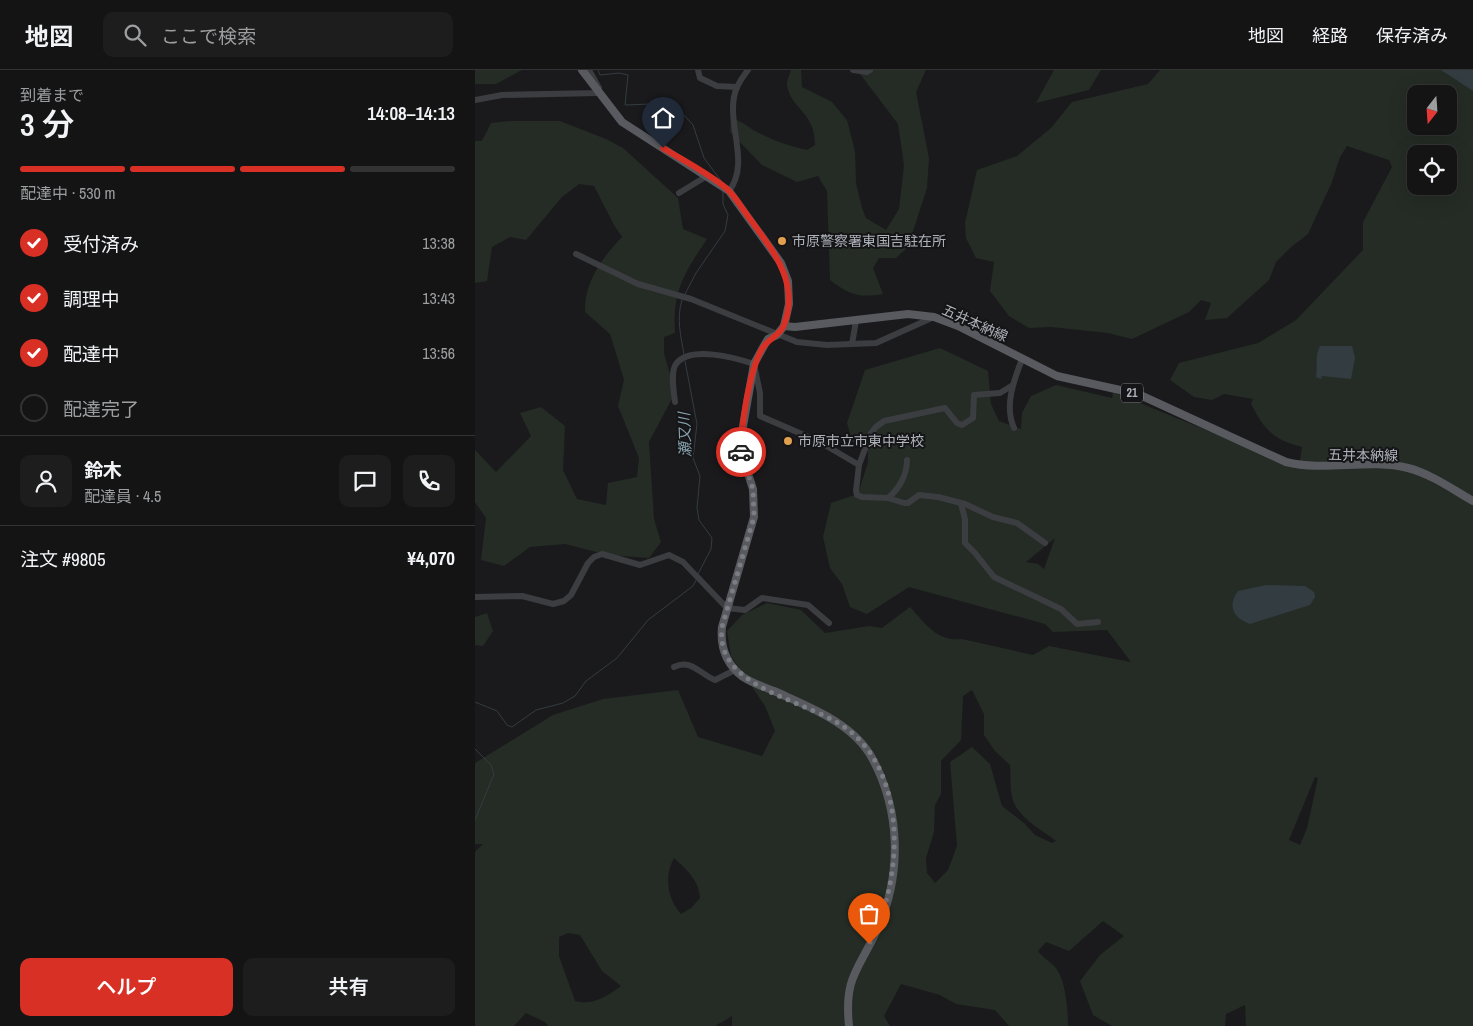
<!DOCTYPE html>
<html lang="ja">
<meta charset="utf-8">
<style>
body{margin:0;font-family:"Archivo Narrow","Noto Sans JP",sans-serif;background:#1d1d1e;color:#f1f3f6;height:100vh;display:flex;flex-direction:column;font-size:19px;white-space:nowrap}
*{box-sizing:border-box;margin:0}
p{font-size:16px;color:#9d9ea0}
.icon{flex:none;width:28px;height:28px;fill:none;stroke:currentColor;stroke-width:2;stroke-linecap:round;stroke-linejoin:round}
.map{position:relative;flex:1;overflow:hidden}
.sheet{display:flex;flex-direction:column;background:#141415;width:475px}
.sheet>*{flex:none}
.needle{width:32px;rotate:197deg}
.buttons{position:absolute;left:932px;top:15px;display:grid;gap:10px}
.buttons a{display:grid;place-items:center;width:50px;height:50px;border-radius:10px;background:#141415;box-shadow:0 5px 20px #0002,0 0 0 1px #333334;font-size:25px}
.pin{position:absolute;display:grid;place-items:center;width:42px;height:42px;color:#fff;margin:-51px -21px;border-radius:50% 50% 50% 0;rotate:-45deg;box-shadow:0 0 5px #0007}
.pin .icon{rotate:45deg}
.courier{position:absolute;display:grid;place-items:center;width:50px;height:50px;margin:-25px;border:4px solid #d93025;border-radius:50%;background:#fff;color:#222;box-shadow:0 1px 6px #0007}
.summary em{font-style:normal;font-weight:600}
.summary div{display:flex;flex-direction:column-reverse}
.summary{display:flex;align-items:center;justify-content:space-between;height:85px;padding:0 20px}
h1{font-size:32px;font-weight:600;line-height:38px}
.bar{display:grid;grid-template-columns:repeat(4,1fr);gap:8px 5px;align-content:center;height:60px;padding:0 20px}
.bar i{height:6px;border-radius:4px;background:#333334}
.bar .selected{background:#d93025}
.bar p{grid-column:span 4}
.line{display:flex;align-items:center;gap:12px;padding:0 20px;border-top:1px solid #333334}
.line div{flex:1}
.round{display:grid;place-items:center;flex:none;width:52px;height:52px;border-radius:10px;background:#1d1d1e}
ol{padding:0 20px;list-style:none}
li{display:flex;align-items:center;gap:15px;height:55px}
li p{margin-inline-start:auto}
li .icon{padding:5px;border-radius:50%;background:#d93025;color:#fff;stroke-width:4}
li:last-child{color:#9d9ea0}
li i{width:28px;height:28px;border:2px solid #333334;border-radius:50%}
.cta{display:flex;gap:10px;margin-top:auto;padding:10px 20px}
.cta a{flex:1;height:58px;border-radius:10px;background:#d93025;color:#fff;font-size:20px;font-weight:600;line-height:58px;text-align:center}
.cta a+a{background:#1d1d1e;color:#f1f3f6}
header{display:flex;align-items:center;gap:30px;box-sizing:border-box;height:70px;padding:0 25px;background:#141415;border-bottom:1px solid #333334}
header strong{font-size:24px}
nav{display:flex;gap:28px;margin-inline-start:auto;font-size:18px}
.search{width:350px;height:45px;background:#1d1d1e;display:flex;align-items:center;gap:12px;box-sizing:border-box;padding:0 18px;border-radius:10px;color:#9d9ea0;font-size:19px}
main{display:flex;flex:1;min-height:0}
.map>svg:first-child{display:block}
.green{fill:#242c25;fill-rule:evenodd}
.water{fill:#333c41}
.lines{fill:none;stroke-linecap:round;stroke-linejoin:round}
.stream{stroke:#333c41;stroke-width:1}
.minor{stroke:#3b3d41;stroke-width:6}
.major{stroke:#585a5f;stroke-width:8}
.done{stroke:#7a7d83;stroke-width:5;stroke-dasharray:0 9}
.route{stroke:#d93025;stroke-width:6}
.poi-dot{fill:#e1a04d;stroke:#151517;stroke-width:2}
.labels{text-anchor:middle;stroke-width:4;stroke-linejoin:round;paint-order:stroke}
.shield{fill:#151517;stroke:#808489;stroke-width:1}
.shield-label{font-size:12px;font-weight:bold;fill:#aeb3ba}
.poi-label{font-size:14px;fill:#aeb3ba;stroke:#151517;text-anchor:start}
.street-label{font-size:14px;fill:#aeb3ba;stroke:#151517}
.water-label{font-size:15px;font-style:italic;fill:#89a3b1;stroke:#151517}
</style>
<header>
<strong>地図</strong>
<div class="search"><svg class="icon" aria-label="search" viewBox="0 0 24 24"><circle cx="10" cy="10" r="6"/><path d="M15 15l6 6"/></svg>ここで検索</div>
<nav><a>地図</a><a>経路</a><a>保存済み</a></nav>
</header>
<main>
<section class="sheet">
<div class="summary"><div><h1>3 分</h1><p>到着まで</p></div><em>14:08–14:13</em></div>
<div class="bar"><i class="selected"></i><i class="selected"></i><i class="selected"></i><i></i><p>配達中 · 530 m</p></div>
<ol>
<li><svg class="icon" aria-label="check" viewBox="0 0 24 24"><path d="M5 12l5 5 9-10"/></svg>受付済み<p>13:38</p></li>
<li><svg class="icon" aria-label="check" viewBox="0 0 24 24"><path d="M5 12l5 5 9-10"/></svg>調理中<p>13:43</p></li>
<li><svg class="icon" aria-label="check" viewBox="0 0 24 24"><path d="M5 12l5 5 9-10"/></svg>配達中<p>13:56</p></li>
<li><i></i>配達完了</li>
</ol>
<div class="line" style="height:90px"><a class="round"><svg class="icon" aria-label="person" viewBox="0 0 24 24"><circle cx="12" cy="8" r="4"/><path d="M4 21q1-7 8-7t8 7"/></svg></a><div><b>鈴木</b><p>配達員 · 4.5</p></div><a class="round"><svg class="icon" aria-label="chat" viewBox="0 0 24 24"><path d="M4 5h16v11H9l-5 4z"/></svg></a><a class="round"><svg class="icon" aria-label="phone" viewBox="0 0 24 24"><path d="M5 4h4l2 5-3 2q2 4 5 5l2-3 5 2v4C11 20 4 13 5 4z"/></svg></a></div>
<div class="line" style="height:65px"><div>注文 #9805</div><b>¥4,070</b></div>
<div class="cta"><a>ヘルプ</a><a>共有</a></div>
</section>
<div class="map">
<svg width="998" height="956" viewBox="0 0 998 956">
<rect width="100%" height="100%" fill="#1a1a1c"/>
<g class="green">
<path d="M0 0H47L21 14H0Z"/>
<path d="M316 0H326L327 17 357 32 372 50 380 81 381 113 387 138 391 148 411 160 424 139 429 95 423 54 382 0H451L441 22 454 88 452 118 433 177 421 188H404L398 198 408 224C384 228 374 225 355 210L352 121 343 106 322 112 287 95 255 62 256 48C266 51 272 56 280 61 297 70 313 76 332 80L340 75C340 41 316 40 312 15 311 10 315 5 316 0Z"/>
<path d="M579 0H626L614 20 561 33Z"/>
<path d="M685 0H998V956H771L770 935 751 944 750 956H637L618 945 605 911 625 885 649 866 628 851 594 881 571 872 563 881C568 888 575 891 580 897 591 909 593 941 593 956H534L520 940 481 934 465 925 426 914 409 946 415 956H257V946L240 956H73L70 952 51 943 39 956H0V782L8 774H0V693L78 645 128 629 203 620 223 667 287 686 300 661 290 636 256 586 252 561 267 545 292 533 326 540 350 563 394 556 407 558 435 537C451 554 462 572 487 569L558 585 574 576 656 592 632 560 578 562 570 554 434 517 392 544 375 537 367 514 355 498 348 467 356 433 383 424 393 392V379L377 371 372 353 390 300 465 278 513 301 516 334 524 351 546 359 547 343 556 326 581 315 637 328 638 322 824 398 827 377C798 370 789 359 776 334L778 329 749 324 737 330 719 327 695 310 704 293 783 273 821 250 888 180V152L917 97 914 90 872 76 865 87 857 112 833 164 815 178 801 192 794 210 752 248 730 250 736 233 726 230 714 242 657 269 633 263 576 257 554 258 534 246 515 221 519 192 501 188 491 168 490 153 502 100 542 86 576 58 597 32 673 14ZM941 24H974V56H941ZM941 84H974V116H941ZM580 468 569 499 563 494 551 492ZM497 620 509 644V665L520 681 535 695C536 706 535 717 537 727 542 748 566 759 581 771L577 773 560 765 549 753 527 736 515 694 497 677 475 692 482 776 473 800 460 813 452 803 451 788 459 762 460 735 466 724V691L486 670 488 626ZM840 707 843 708 832 758 825 775 814 770ZM199 788C212 800 224 810 225 828L216 838 206 844C192 828 189 806 199 788ZM93 863 105 865 127 901 146 916C133 926 117 936 100 931L84 886V867Z"/>
<path d="M36 51H85L131 69 148 78 203 128 208 159 232 169C210 202 197 221 200 263L189 267V283L200 323 174 372 179 449 186 472 174 488 133 485 90 474 55 477 29 496 6 490 11 448 0 432V380L21 402 56 366 45 343 66 337 90 356 88 400 102 429 131 435 133 413 162 407 164 388 143 336 149 310 144 293 135 264 110 242C109 212 127 188 147 167L139 155 119 116 104 114 87 127 51 170 35 167 17 177 12 211 0 213V71H7L16 53Z"/>
<path d="M12 543 18 561 8 576 0 575V547Z"/>
</g>
<g class="water">
<path d="M966 0H998V21Z"/>
<path d="M845 276H877L880 288 876 309 847 306 846 309 841 307C843 295 839 288 845 276Z"/>
<path d="M791 515 830 516 839 522 840 527 835 535 775 554C758 548 752 536 763 521Z"/>
</g>
<g class="lines">
<g class="stream">
<path d="M123 0 125 5 144 3 153 5 150 35 176 34 210 46 218 55 229 88 247 112"/>
<path d="M210 224 221 203 250 161 253 145 248 134V121"/>
<path d="M207 230C201 249 206 266 209 285"/>
<path d="M210 291 222 354 218 388 225 406 222 438 224 450 237 468 236 479 223 504"/>
<path d="M0 632 22 641 32 655 37 657 61 640 88 633 100 626 111 611 142 588 173 550 218 516 221 510"/>
<path d="M0 679 16 695 19 704 0 750"/>
</g>
<g class="minor">
<path d="M223 0 225 8 242 16 262 17"/>
<path d="M378 0 392 2 395 0"/>
<path d="M0 30 27 25 123 23 124 18 114 0"/>
<path d="M254 121C277 91 248 50 262 17 265 11 269 5 273 0"/>
<path d="M204 123 232 106"/>
<path d="M101 184 163 214 216 229 322 272 352 275 401 273 459 247"/>
<path d="M377 274 381 251"/>
<path d="M538 315 525 323 499 325 498 348 487 355 482 353 470 338 409 351 401 357 396 363 384 395 381 421 382 425 387 427 413 428 429 433H433L444 425 463 427 490 434 518 447 542 453 570 473"/>
<path d="M200 332C199 323 195 302 201 294 215 275 261 288 279 294L285 323V346L343 371 384 395"/>
<path d="M539 358C529 336 539 310 547 289"/>
<path d="M413 428C424 419 432 405 432 390"/>
<path d="M486 434 490 449V473L500 483 519 507 586 539 602 554 623 552"/>
<path d="M0 527 47 526 78 534 89 531 96 525 113 493 119 487 127 484 165 495 194 485 208 492 252 538 270 540 287 528 333 535 354 553"/>
<path d="M199 597C216 588 226 605 240 610L260 600"/>
</g>
<g class="major">
<path d="M107 0 147 52 254 121 306 193 313 211 314 234 309 256 302 265 293 269 290 274 279 294 267 362 266 382 278 419 279 447 247 557C245 577 251 594 268 607 277 613 289 617 299 621 334 637 378 653 397 688 426 741 427 806 402 860 383 901 369 907 374 956"/>
<path d="M309 256 320 257 433 244 459 247 483 256 582 306 663 324 811 392C851 402 893 388 933 398 956 404 977 419 998 431"/>
</g>
</g>
<g class="lines">
<path class="done" d="M266 382 278 419 279 447 247 557C239 621 337 629 376 662 434 710 427 814 394 874"/>
<path class="route" d="M188 78C209 91 233 103 252 119 261 127 268 140 275 149 298 181 325 212 309 255 305 266 293 268 287 279 274 301 266 356 266 382"/>
</g>
<g class="poi-dot">
<circle cx="307" cy="171" r="5"/>
<circle cx="313" cy="371" r="5"/>
</g>
<g class="labels">
<rect class="shield" x="646" y="313.5" width="22" height="19" rx="4"/>
<g class="shield-label">
<text x="657" y="327">21</text>
</g>
<g class="poi-label">
<text x="317" y="176">市原警察署東国吉駐在所</text>
<text x="323" y="376">市原市立市東中学校</text>
</g>
<g class="street-label">
<text transform="translate(500 253) rotate(24)" y="5">五井本納線</text>
<text transform="translate(888 385) rotate(1)" y="5">五井本納線</text>
</g>
<g class="water-label">
<text transform="translate(210 365) rotate(-92)" y="5">瀬又川</text>
</g>
</g>
</svg>
<div class="buttons">
<a><svg class="needle" viewBox="-14 -14 28 28"><path d="M0-13l5 13h-10z" fill="#e53935"/><path d="M0 13l5-13h-10z" fill="#9d9ea0"/></svg></a>
<a><svg class="icon" aria-label="locate" viewBox="0 0 24 24"><circle cx="12" cy="12" r="6"/><path d="M12 2v4M12 18v4M2 12h4M18 12h4"/></svg></a>
</div>
<div class="pin" style="left:394px;top:874px;background:#ea580c"><svg class="icon" aria-label="bag" viewBox="0 0 24 24"><path d="M5 8h14l-1 12H6zM9 8a3 3 0 0 1 6 0"/></svg></div>
<div class="pin" style="left:188px;top:78px;background:#1f2937"><svg class="icon" aria-label="home" viewBox="0 0 24 24"><path d="M3 11l9-7 9 7M6 9v11h12V9"/></svg></div>
<div class="courier" style="left:266px;top:382px"><svg class="icon" aria-label="car" viewBox="0 0 24 24"><path d="M5 17H2v-5l4-1 3-4h7l3 4 3 1v5h-3M9 17h6M6 11h13"/><circle cx="7" cy="17" r="2"/><circle cx="17" cy="17" r="2"/></svg></div>
</div>
</main>
